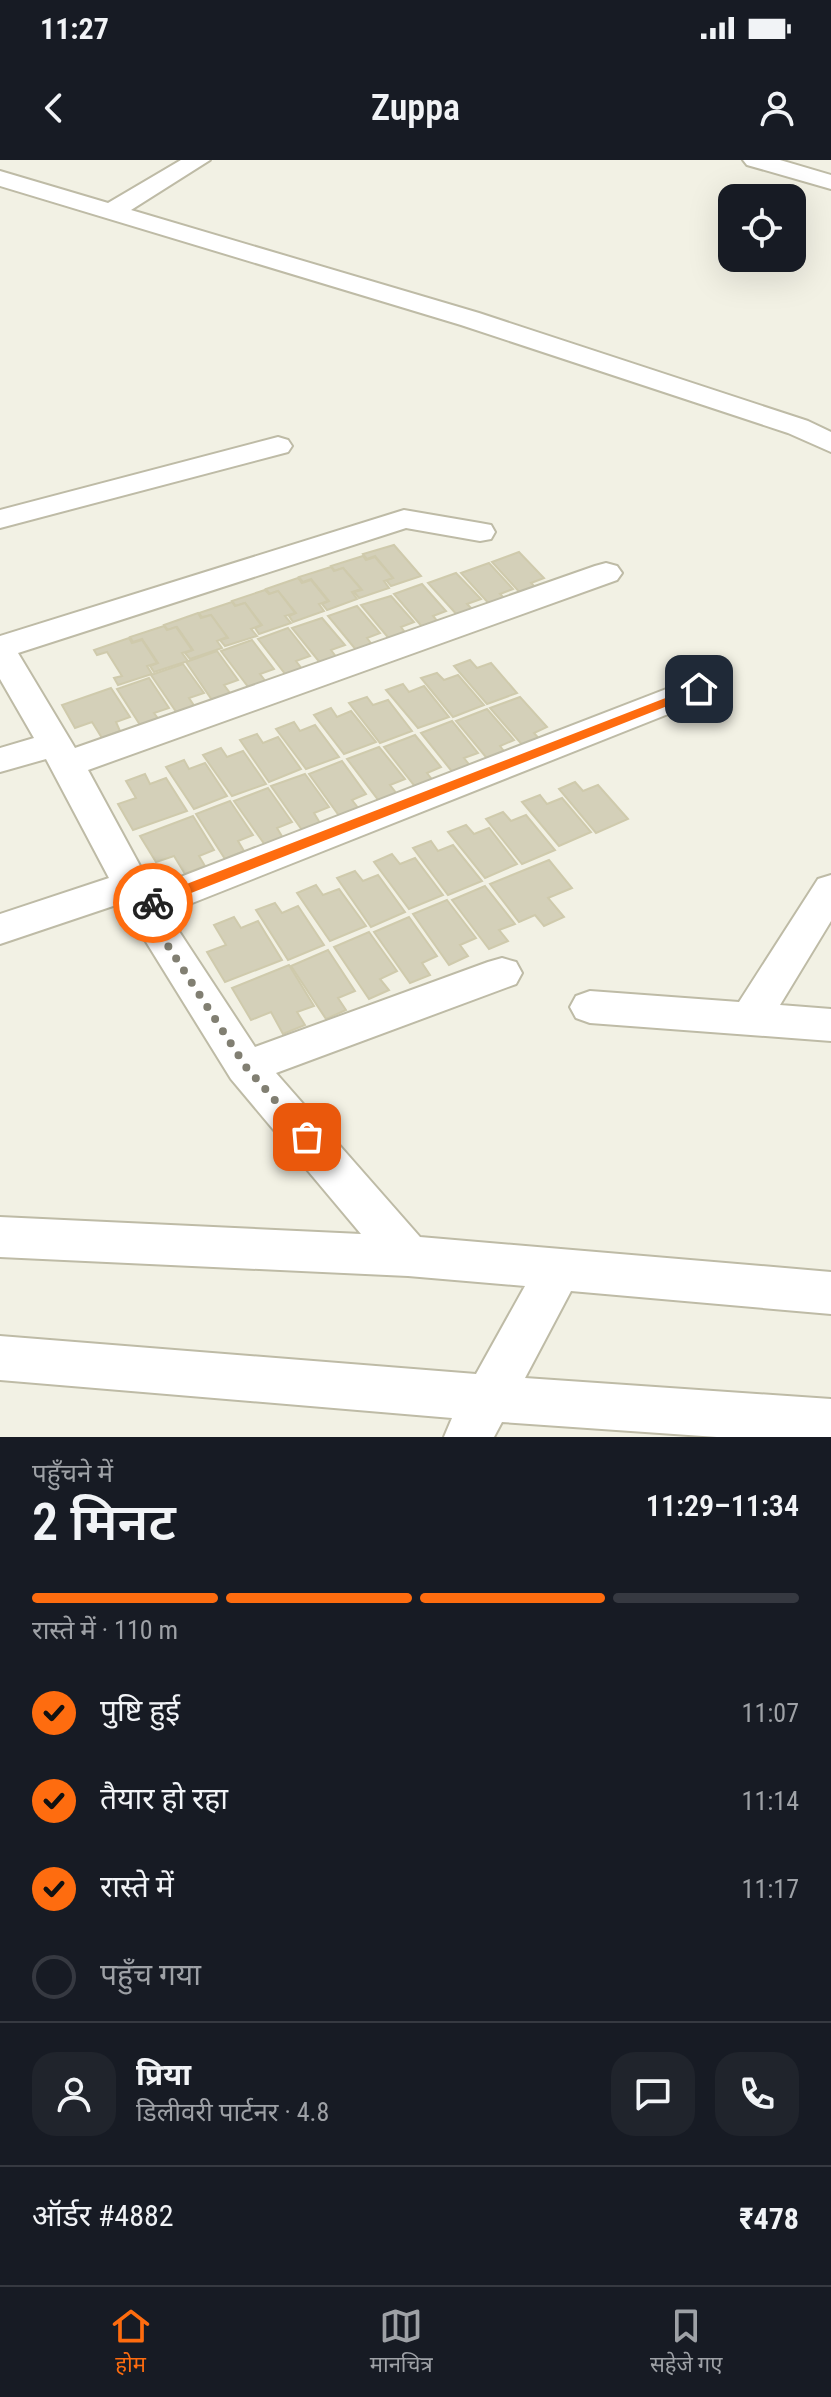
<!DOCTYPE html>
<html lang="hi">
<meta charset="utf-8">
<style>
body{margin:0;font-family:"Roboto Condensed","Noto Sans Devanagari",sans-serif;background:#20242c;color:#f1f3f6;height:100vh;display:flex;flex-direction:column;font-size:30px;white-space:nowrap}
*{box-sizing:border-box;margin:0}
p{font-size:26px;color:#9ea1a6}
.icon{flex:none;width:44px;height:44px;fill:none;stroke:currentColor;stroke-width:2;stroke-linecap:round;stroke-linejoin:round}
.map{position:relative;height:1277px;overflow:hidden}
.panel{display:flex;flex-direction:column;background:#171b24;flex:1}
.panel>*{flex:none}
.buttons{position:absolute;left:718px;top:24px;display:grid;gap:16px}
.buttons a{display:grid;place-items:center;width:88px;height:88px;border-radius:16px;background:#171b24;box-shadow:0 8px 32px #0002;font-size:40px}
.pin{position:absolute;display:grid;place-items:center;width:68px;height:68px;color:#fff;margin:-34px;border-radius:16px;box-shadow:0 4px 12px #0006}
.courier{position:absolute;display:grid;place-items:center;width:80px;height:80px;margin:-40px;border:6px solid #fe6c0f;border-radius:50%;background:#fff;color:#222;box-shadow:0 2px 10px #0007}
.summary em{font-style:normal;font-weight:600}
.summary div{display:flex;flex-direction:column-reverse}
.summary{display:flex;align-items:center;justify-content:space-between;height:136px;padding:0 32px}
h1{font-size:52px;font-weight:600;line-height:60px}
.bar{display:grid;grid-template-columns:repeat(4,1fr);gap:12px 8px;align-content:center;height:96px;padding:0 32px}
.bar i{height:10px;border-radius:6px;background:#363941}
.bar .active{background:#fe6c0f}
.bar p{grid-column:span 4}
.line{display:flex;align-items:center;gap:20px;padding:0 32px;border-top:2px solid #363941}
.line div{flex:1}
.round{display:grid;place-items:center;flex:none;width:84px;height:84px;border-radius:24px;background:#20242c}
ol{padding:0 32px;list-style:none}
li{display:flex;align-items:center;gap:24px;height:88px}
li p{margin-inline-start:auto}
li .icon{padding:8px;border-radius:50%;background:#fe6c0f;color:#111;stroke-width:4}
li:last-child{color:#9ea1a6}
li i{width:44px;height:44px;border:4px solid #363941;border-radius:50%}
.status{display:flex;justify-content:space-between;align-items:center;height:56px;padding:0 40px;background:#171b24;direction:ltr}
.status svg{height:22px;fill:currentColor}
header{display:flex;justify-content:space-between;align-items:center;height:104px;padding:0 32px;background:#171b24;font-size:36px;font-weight:600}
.dock{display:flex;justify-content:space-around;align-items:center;height:112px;border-top:2px solid #363941;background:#171b24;font-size:22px;color:#9ea1a6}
.dock a{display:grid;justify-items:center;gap:4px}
.dock .active{color:#fe6c0f}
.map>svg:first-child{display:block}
.building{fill:#d4d0b9;stroke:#cfcaac;stroke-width:2}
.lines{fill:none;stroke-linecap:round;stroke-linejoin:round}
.street-casing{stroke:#bebba6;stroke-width:4}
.street{fill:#fff;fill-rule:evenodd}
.route{fill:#fe6c0f}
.done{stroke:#817f72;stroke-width:8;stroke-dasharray:0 14.4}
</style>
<div class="status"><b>11:27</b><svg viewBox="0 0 49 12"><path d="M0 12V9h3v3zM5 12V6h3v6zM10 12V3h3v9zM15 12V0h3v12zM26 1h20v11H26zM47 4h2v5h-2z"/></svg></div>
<header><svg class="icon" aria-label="back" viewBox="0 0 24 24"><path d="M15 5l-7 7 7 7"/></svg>Zuppa<svg class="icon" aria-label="person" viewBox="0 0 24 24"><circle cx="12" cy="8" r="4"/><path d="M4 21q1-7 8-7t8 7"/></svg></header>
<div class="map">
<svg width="831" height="1277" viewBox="0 0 831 1277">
<rect width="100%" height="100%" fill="#f2f1e4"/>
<g class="building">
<path d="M394 385 421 416 391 426 386 420 393 418 375 396 367 399 363 394Z"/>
<path d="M519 392 544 418 531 423 538 430 523 436 492 402Z"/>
<path d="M363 396 366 400 375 397 393 418 384 421 389 428 359 438 354 432 362 430 343 408 335 411 331 406Z"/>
<path d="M489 403 513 429 500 434 507 441 492 447 461 413Z"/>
<path d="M331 407 334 411 343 408 361 429 352 432 357 439 327 450 322 444 329 441 311 419 303 422 299 417Z"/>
<path d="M456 413 481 439 467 444 474 451 459 457 428 423Z"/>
<path d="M298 418 302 423 311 420 328 441 319 444 324 451 293 462 289 456 296 453 278 431 270 434 266 429Z"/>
<path d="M422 424 446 451 433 456 439 463 424 469 394 434Z"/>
<path d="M265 430 269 434 278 431 295 453 285 456 291 463 259 474 255 468 262 465 245 443 236 446 232 441Z"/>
<path d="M391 436 414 462 401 467 407 475 391 481 361 445Z"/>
<path d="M232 442 235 446 245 443 261 465 251 469 257 476 225 486 220 480 228 478 211 455 202 457 199 453Z"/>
<path d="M357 446 380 473 367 478 373 486 357 491 328 456Z"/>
<path d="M198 453 201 458 211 455 227 477 217 481 222 488 190 499 185 493 193 490 177 467 168 470 164 465Z"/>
<path d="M322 458 345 485 331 490 337 498 321 504 292 468Z"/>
<path d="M164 466 167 470 176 467 192 490 182 493 188 501 154 512 150 506 158 503 142 479 133 482 130 477Z"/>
<path d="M288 468 310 496 296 501 302 509 286 515 258 479Z"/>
<path d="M129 478 132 483 142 480 157 503 147 506 152 514 118 525 114 518 122 516 107 492 97 495 94 490Z"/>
<path d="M252 480 274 509 260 514 266 522 249 528 221 491Z"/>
<path d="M217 491 238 520 224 525 230 533 212 540 186 502Z"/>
<path d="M470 500 477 508 491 503 517 533 487 544 454 506Z"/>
<path d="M183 504 204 533 189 538 195 547 177 553 151 515Z"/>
<path d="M437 513 444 520 458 515 484 545 453 557 421 518Z"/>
<path d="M149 518 169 548 154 553 160 561 142 568 117 529Z"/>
<path d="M403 524 409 532 424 526 449 557 418 568 386 530Z"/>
<path d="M111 528 130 557 116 562 120 571 102 578 92 562 75 568 62 545Z"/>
<path d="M367 537 373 545 388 540 412 571 380 583 349 543Z"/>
<path d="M520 537 547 567 534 573 541 581 525 588 490 548Z"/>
<path d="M331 548 337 557 351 551 376 582 344 594 314 555Z"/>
<path d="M487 549 514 580 500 586 507 595 490 602 456 561Z"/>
<path d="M452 561 478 593 464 598 471 607 454 614 421 573Z"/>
<path d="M294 562 300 571 315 565 339 597 306 609 276 569Z"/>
<path d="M257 574 263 583 278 577 301 609 269 622 240 580Z"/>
<path d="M415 575 441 607 427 613 434 622 417 629 384 587Z"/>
<path d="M379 587 405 619 390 625 397 634 379 641 347 599Z"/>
<path d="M221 588 227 597 243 591 266 624 232 636 203 595Z"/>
<path d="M184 600 189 609 205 603 227 636 194 649 166 607Z"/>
<path d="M342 601 366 634 352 640 359 649 340 657 309 614Z"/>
<path d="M145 614 150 624 166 618 187 651 133 670 118 644 136 638 126 621Z"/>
<path d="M305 614 329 647 314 653 320 663 302 670 271 626Z"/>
<path d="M575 622 583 631 598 625 628 659 596 673 559 629Z"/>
<path d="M268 628 292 662 277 668 283 678 265 685 234 641Z"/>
<path d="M540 635 547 644 562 638 591 672 559 686 522 642Z"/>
<path d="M230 641 253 675 238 681 244 691 225 699 196 654Z"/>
<path d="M503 652 511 661 526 655 555 690 522 704 486 659Z"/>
<path d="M193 656 214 690 199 696 205 706 185 714 174 696 156 702 140 676Z"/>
<path d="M466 665 474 674 489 668 517 704 485 718 448 672Z"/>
<path d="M431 681 438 691 453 685 482 721 448 735 413 688Z"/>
<path d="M392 694 400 704 415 698 443 735 409 749 374 702Z"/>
<path d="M549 700 572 728 548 738 564 757 544 766 535 755 519 762 490 724Z"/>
<path d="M355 711 363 721 378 715 405 752 371 767 337 718Z"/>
<path d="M316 725 323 735 339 729 366 766 330 781 297 733Z"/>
<path d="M485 726 515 764 499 770 508 781 489 789 452 740Z"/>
<path d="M447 740 476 778 460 785 468 796 449 805 413 754Z"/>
<path d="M275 743 282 753 298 746 324 785 288 800 256 750Z"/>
<path d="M234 757 241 768 258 761 282 800 225 822 207 792 226 785 214 765Z"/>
<path d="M409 757 437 796 422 803 430 815 410 823 374 772Z"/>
<path d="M369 772 397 811 380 819 389 830 369 839 334 787Z"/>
<path d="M328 790 355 831 338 838 346 850 326 859 291 806Z"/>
<path d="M289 805 314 846 297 852 305 865 283 874 271 852 251 860 232 828Z"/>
</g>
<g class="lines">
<defs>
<g id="street">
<path d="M181 0H210L131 50 479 153 808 261 831 272V292L788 273 461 165 0 26V11L108 43Z"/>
<path d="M743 0H780L831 15V29L747 5Z"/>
<path d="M278 277 288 280 292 286 288 292 0 368V350Z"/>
<path d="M404 350 480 363 491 365 495 372 491 379 480 381 406 368 18 493 75 588 595 406 606 403 617 406 622 413 617 420 88 610 152 728 687 521 699 518 711 521 716 529 711 537 167 753 255 887 488 802 502 798 516 802 522 813 516 824 276 913 420 1077 831 1112V1154L571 1131 525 1218 831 1239V1277H717L502 1262 494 1277H444L452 1258 0 1220V1176L476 1214 525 1126 408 1116 0 1097V1057L361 1074 231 919 122 743 0 784V754L109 718 46 599 0 612V588L34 578 0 519V476Z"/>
<path d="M831 715V761L780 845 831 849V881L590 863 576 858 570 847 576 836 590 831 739 842 818 719Z"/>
</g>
</defs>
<use href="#street" class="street-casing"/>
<use href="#street" class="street"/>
</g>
<path class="route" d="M699 525 705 529 703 532 158 746 153 748 146 743 148 739Z"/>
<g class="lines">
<path class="done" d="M153 743 143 747 246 907 307 977"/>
</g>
</svg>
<div class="buttons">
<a><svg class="icon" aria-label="locate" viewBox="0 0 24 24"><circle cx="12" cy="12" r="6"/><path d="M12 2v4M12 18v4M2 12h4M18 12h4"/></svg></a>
</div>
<div class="pin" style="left:307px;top:977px;background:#ea580c"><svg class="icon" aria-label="bag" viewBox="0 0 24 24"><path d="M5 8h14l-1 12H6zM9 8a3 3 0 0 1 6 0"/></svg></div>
<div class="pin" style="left:699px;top:529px;background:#1f2937"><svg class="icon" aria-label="home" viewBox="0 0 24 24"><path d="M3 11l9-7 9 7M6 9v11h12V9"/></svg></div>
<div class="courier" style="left:153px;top:743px"><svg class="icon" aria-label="bike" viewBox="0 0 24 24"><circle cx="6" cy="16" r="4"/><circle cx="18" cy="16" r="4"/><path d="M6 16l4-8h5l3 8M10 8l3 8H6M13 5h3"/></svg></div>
</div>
<section class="panel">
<div class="summary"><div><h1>2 मिनट</h1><p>पहुँचने में</p></div><em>11:29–11:34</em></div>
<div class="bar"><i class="active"></i><i class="active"></i><i class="active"></i><i></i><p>रास्ते में · 110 m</p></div>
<ol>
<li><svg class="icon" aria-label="check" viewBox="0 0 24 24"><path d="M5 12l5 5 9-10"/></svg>पुष्टि हुई<p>11:07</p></li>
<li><svg class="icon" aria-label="check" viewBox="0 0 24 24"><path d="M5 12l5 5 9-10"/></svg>तैयार हो रहा<p>11:14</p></li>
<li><svg class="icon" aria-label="check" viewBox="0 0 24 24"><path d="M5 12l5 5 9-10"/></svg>रास्ते में<p>11:17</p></li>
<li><i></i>पहुँच गया</li>
</ol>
<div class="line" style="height:144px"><a class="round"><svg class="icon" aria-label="person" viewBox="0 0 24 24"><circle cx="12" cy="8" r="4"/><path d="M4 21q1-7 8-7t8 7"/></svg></a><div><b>प्रिया</b><p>डिलीवरी पार्टनर · 4.8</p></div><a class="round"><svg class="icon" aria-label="chat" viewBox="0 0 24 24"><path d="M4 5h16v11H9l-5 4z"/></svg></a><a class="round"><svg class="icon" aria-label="phone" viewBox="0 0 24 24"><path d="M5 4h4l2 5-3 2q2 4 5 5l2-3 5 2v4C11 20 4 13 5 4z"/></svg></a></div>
<div class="line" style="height:104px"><div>ऑर्डर #4882</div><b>₹478</b></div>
</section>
<nav class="dock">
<a class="active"><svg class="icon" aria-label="home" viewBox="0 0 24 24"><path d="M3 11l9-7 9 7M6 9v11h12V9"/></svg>होम</a>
<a><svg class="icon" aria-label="map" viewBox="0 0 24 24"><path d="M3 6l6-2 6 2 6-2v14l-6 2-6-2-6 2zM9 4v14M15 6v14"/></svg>मानचित्र</a>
<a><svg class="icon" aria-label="saved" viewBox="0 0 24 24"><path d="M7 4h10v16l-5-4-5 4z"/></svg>सहेजे गए</a>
</nav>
